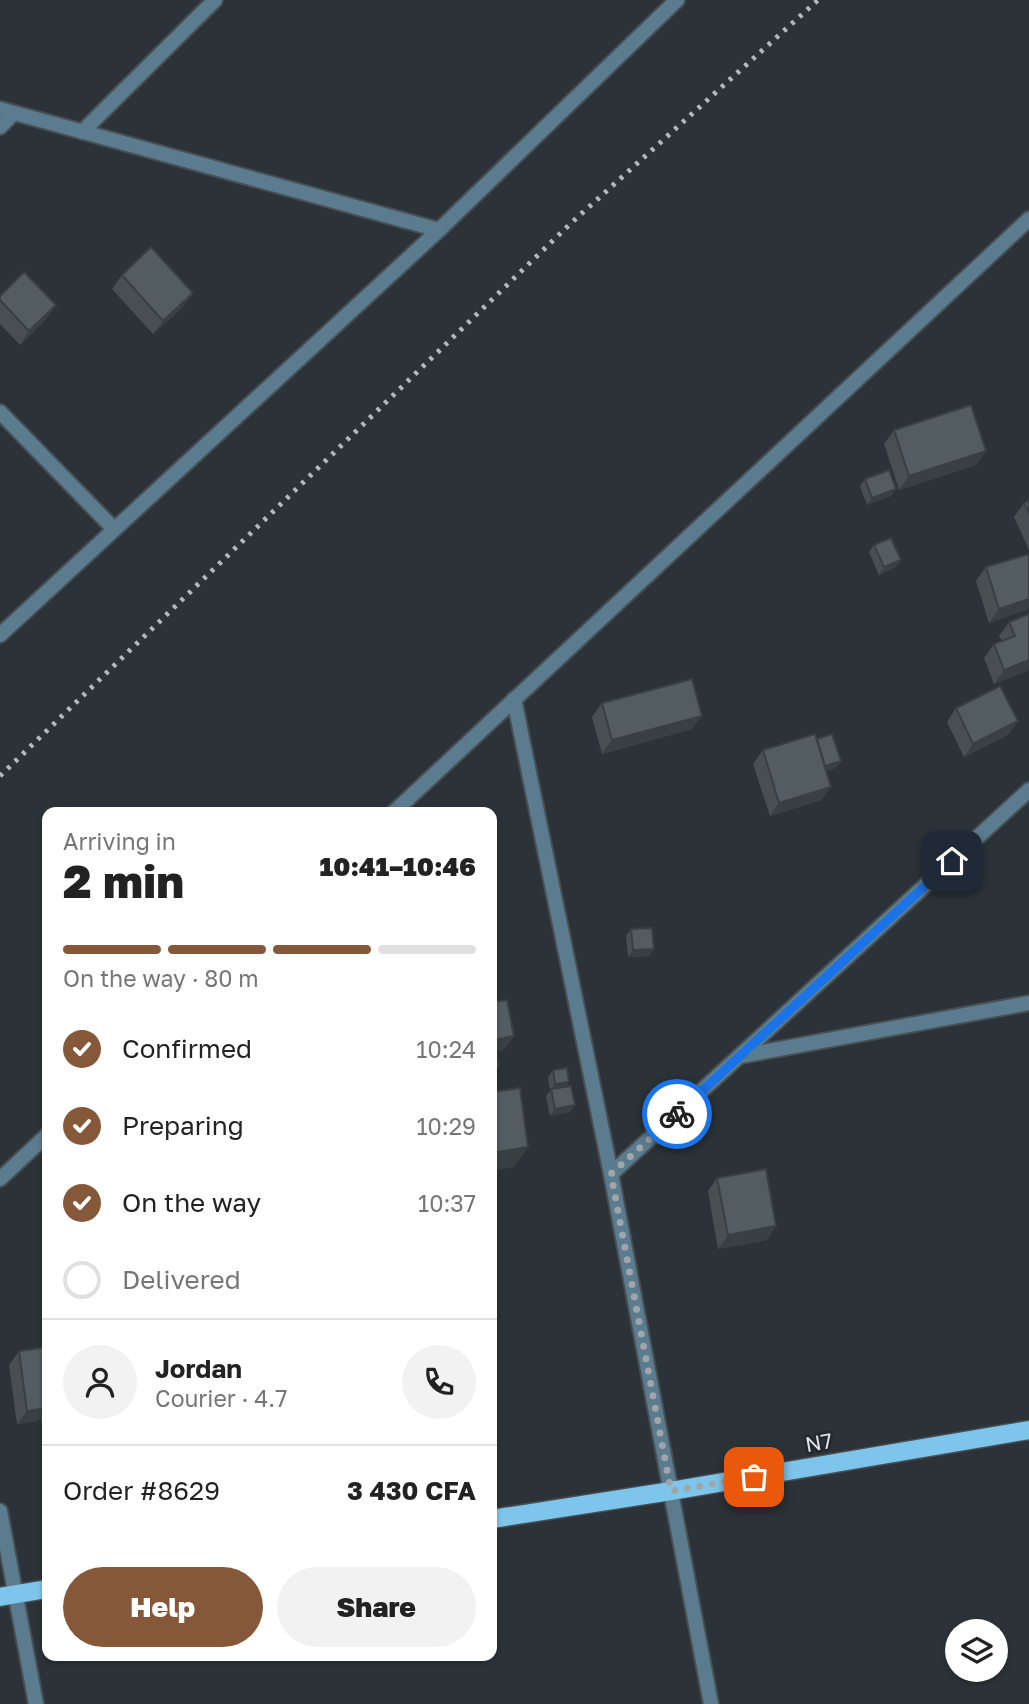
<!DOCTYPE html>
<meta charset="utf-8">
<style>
body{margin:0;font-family:"Golos Text",sans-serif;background:#f2f2f2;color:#222;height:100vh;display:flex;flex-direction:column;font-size:26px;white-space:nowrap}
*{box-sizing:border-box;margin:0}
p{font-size:23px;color:#767676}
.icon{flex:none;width:38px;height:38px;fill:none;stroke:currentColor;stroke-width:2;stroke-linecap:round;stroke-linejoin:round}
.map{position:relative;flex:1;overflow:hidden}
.details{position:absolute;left:42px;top:807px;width:455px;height:854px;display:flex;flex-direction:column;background:#fff;border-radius:14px;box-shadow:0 2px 5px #0004}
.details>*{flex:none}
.controls{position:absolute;left:945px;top:1619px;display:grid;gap:14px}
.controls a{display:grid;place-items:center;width:63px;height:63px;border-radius:50%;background:#fff;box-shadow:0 2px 5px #0004;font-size:35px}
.pin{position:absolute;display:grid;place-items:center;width:60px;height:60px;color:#fff;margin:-30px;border-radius:14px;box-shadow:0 4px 10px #0006}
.courier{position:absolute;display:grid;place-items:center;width:70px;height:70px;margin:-35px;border:5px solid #1a73e8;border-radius:50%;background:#fff;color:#222;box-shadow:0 2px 9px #0007}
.head em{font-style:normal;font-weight:800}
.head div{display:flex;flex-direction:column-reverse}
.head{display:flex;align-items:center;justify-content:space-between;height:119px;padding:0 21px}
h1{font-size:46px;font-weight:800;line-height:52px}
.bar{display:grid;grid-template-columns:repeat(4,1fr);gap:10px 7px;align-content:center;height:84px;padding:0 21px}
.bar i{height:9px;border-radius:5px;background:#e0e0e0}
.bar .active{background:#85583a}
.bar p{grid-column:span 4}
.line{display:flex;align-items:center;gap:18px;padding:0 21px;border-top:2px solid #e0e0e0}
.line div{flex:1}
.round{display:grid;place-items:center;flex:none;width:74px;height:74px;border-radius:37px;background:#f2f2f2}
ol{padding:0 21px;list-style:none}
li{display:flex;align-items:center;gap:21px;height:77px}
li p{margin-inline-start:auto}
li .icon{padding:7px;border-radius:50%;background:#85583a;color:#fff;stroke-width:4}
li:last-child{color:#767676}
li i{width:38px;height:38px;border:4px solid #e0e0e0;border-radius:50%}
.primary-button{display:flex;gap:14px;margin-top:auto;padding:14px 21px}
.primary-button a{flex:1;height:80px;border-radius:42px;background:#85583a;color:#fff;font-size:28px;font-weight:800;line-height:80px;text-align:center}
.primary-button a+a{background:#f2f2f2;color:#222}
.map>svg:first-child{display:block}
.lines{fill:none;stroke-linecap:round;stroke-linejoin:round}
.street-casing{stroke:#484f54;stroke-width:18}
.primary-casing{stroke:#484f54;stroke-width:21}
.street{stroke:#5b7c8e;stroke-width:14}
.primary{stroke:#7ec5eb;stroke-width:18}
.rail{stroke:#b4b9be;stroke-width:5;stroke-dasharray:3.5 7;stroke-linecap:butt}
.wall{fill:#474f53}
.shaded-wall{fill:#394044}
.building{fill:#525c61;stroke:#394044;stroke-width:2}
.done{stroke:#9fa5aa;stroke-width:7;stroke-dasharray:0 12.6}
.route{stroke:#1a73e8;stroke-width:9}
.labels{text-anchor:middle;stroke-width:5;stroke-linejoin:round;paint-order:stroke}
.street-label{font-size:21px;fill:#dee3e7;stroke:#21292e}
</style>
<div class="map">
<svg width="1029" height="1704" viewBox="0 0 1029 1704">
<rect width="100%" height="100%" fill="#2b3338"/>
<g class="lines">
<defs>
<g id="street">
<path d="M0 109 439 230"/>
<path d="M0 127 14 113"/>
<path d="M82 132 215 0"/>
<path d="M0 412 114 529"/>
<path d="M0 635 439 230 677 0"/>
<path d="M514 699 611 1174 711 1704"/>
<path d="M394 812 1029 219"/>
<path d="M741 1056 1029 1003"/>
<path d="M611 1174 1029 790"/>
<path d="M0 1179 47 1135"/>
<path d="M0 1511 36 1704"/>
</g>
<g id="primary">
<path d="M492 1519 671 1491 1029 1430"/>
<path d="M0 1597 47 1589"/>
</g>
</defs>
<use href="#street" class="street-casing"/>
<use href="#primary" class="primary-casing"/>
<use href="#street" class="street"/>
<use href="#primary" class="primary"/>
<path class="rail" d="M0 776 569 225 818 0"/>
</g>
<g class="wall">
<path d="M122 275 183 307 153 334 112 289Z"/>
<path d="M0 296 56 305 46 319 20 345 0 324Z"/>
<path d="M894 430 986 451 976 465 899 490 884 444Z"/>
<path d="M865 479 896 489 891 496 867 505 860 486Z"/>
<path d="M1029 501V550L1014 517 1024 503Z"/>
<path d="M874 545 901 560 896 567 879 575 869 552Z"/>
<path d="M1029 554V609L989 623 976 581 986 567Z"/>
<path d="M1009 622 1029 670 994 684 984 658 994 644 1002 641 999 636Z"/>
<path d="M602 703 692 729 602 754 592 717Z"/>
<path d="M956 708 1018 721 1008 735 964 757 947 722Z"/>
<path d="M817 739 836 768 826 771 831 787 821 800 770 816 753 764 763 750Z"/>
<path d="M631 929 649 956 628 957 626 936Z"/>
<path d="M553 1070 569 1082 566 1087 570 1112 550 1116 546 1096 550 1091 548 1077Z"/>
<path d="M717 1178 767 1240 718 1249 708 1191Z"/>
<path d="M19 1351 47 1408V1436L43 1437 41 1417 38 1421 17 1424 9 1365Z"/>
</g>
<g class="shaded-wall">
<path d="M193 293 183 307 153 334 163 321Z"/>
<path d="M56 305 46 319 20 345 29 331Z"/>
<path d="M986 451 976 465 899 490 909 476Z"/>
<path d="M896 489 891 496 867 505 872 498Z"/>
<path d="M901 560 896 567 879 575 884 567Z"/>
<path d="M1029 599V609L989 623 999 609Z"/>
<path d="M1029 660V670L994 684 1004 670Z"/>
<path d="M702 716 692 729 602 754 612 740Z"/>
<path d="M1018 721 1008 735 964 757 973 744Z"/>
<path d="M841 761 836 768 816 774 821 767Z"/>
<path d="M831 787 821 800 770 816 779 803Z"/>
<path d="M654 949 649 956 628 957 633 950Z"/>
<path d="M514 1036 504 1050 492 1053 494 1040Z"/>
<path d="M499 1066 492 1077V1068Z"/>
<path d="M569 1082 564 1089 551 1090 555 1084Z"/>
<path d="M575 1105 570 1112 550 1116 555 1109Z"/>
<path d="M528 1147 514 1167 492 1171V1153Z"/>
<path d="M776 1226 767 1240 718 1249 728 1235Z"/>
<path d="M47 1395V1408L38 1421 17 1424 27 1411 45 1396Z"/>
</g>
<g class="building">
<path d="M151 247 193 293 163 321 122 275Z"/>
<path d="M24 272 56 305 29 331 0 300V296Z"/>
<path d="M971 405 986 451 909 476 894 430Z"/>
<path d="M889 470 896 489 872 498 865 479Z"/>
<path d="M1029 501V514L1024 503Z"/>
<path d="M891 538 901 560 884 567 874 545Z"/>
<path d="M1029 554V599L999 609 986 567Z"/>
<path d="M1029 614V660L1004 670 994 644 1015 636 1009 622Z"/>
<path d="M692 679 702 716 612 740 602 703Z"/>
<path d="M1000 686 1018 721 973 744 956 708Z"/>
<path d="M815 734 831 787 779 803 763 750Z"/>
<path d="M832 734 841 761 825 766 817 739Z"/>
<path d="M652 928 654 949 633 950 631 929Z"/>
<path d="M507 1000 514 1036 494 1040 499 1066 492 1068V1002Z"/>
<path d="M567 1068 569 1082 555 1084 553 1070Z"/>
<path d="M571 1086 575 1105 555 1109 551 1089Z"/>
<path d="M520 1088 528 1147 492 1153V1092Z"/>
<path d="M766 1169 776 1226 728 1235 717 1178Z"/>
<path d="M47 1347V1395L45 1396 47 1408 27 1411 19 1351Z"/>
</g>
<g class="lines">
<path class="done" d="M677 1114 611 1174 671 1491 754 1477"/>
<path class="route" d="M677 1114 952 861"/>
</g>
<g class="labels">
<g class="street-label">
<text transform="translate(819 1443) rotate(-10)" y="7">N7</text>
</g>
</g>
</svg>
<div class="controls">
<a><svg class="icon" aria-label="layers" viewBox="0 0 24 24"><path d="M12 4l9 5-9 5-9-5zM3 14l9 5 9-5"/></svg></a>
</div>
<div class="pin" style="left:754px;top:1477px;background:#ea580c"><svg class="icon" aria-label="bag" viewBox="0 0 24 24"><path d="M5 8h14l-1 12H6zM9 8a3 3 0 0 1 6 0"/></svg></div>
<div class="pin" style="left:952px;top:861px;background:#1f2937"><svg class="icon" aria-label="home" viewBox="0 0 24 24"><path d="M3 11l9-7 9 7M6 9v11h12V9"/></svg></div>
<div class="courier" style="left:677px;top:1114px"><svg class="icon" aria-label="bike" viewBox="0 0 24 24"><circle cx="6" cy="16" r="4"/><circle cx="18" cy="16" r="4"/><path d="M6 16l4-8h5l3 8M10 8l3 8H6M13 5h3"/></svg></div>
<section class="details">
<div class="head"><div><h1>2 min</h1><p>Arriving in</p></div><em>10:41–10:46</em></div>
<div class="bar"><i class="active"></i><i class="active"></i><i class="active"></i><i></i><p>On the way · 80 m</p></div>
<ol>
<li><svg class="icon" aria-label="check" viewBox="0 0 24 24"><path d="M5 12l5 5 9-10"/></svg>Confirmed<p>10:24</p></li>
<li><svg class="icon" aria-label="check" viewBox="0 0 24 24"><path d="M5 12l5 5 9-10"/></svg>Preparing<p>10:29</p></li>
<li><svg class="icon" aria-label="check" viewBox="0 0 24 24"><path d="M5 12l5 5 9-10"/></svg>On the way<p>10:37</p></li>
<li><i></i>Delivered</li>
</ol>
<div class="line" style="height:126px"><a class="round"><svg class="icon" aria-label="person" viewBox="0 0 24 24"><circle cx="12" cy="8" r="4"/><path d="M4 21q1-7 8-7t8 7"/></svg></a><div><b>Jordan</b><p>Courier · 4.7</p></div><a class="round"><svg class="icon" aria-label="phone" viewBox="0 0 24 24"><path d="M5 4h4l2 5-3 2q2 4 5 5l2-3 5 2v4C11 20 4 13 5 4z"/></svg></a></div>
<div class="line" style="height:91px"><div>Order #8629</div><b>3 430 CFA</b></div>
<div class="primary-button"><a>Help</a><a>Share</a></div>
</section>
</div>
